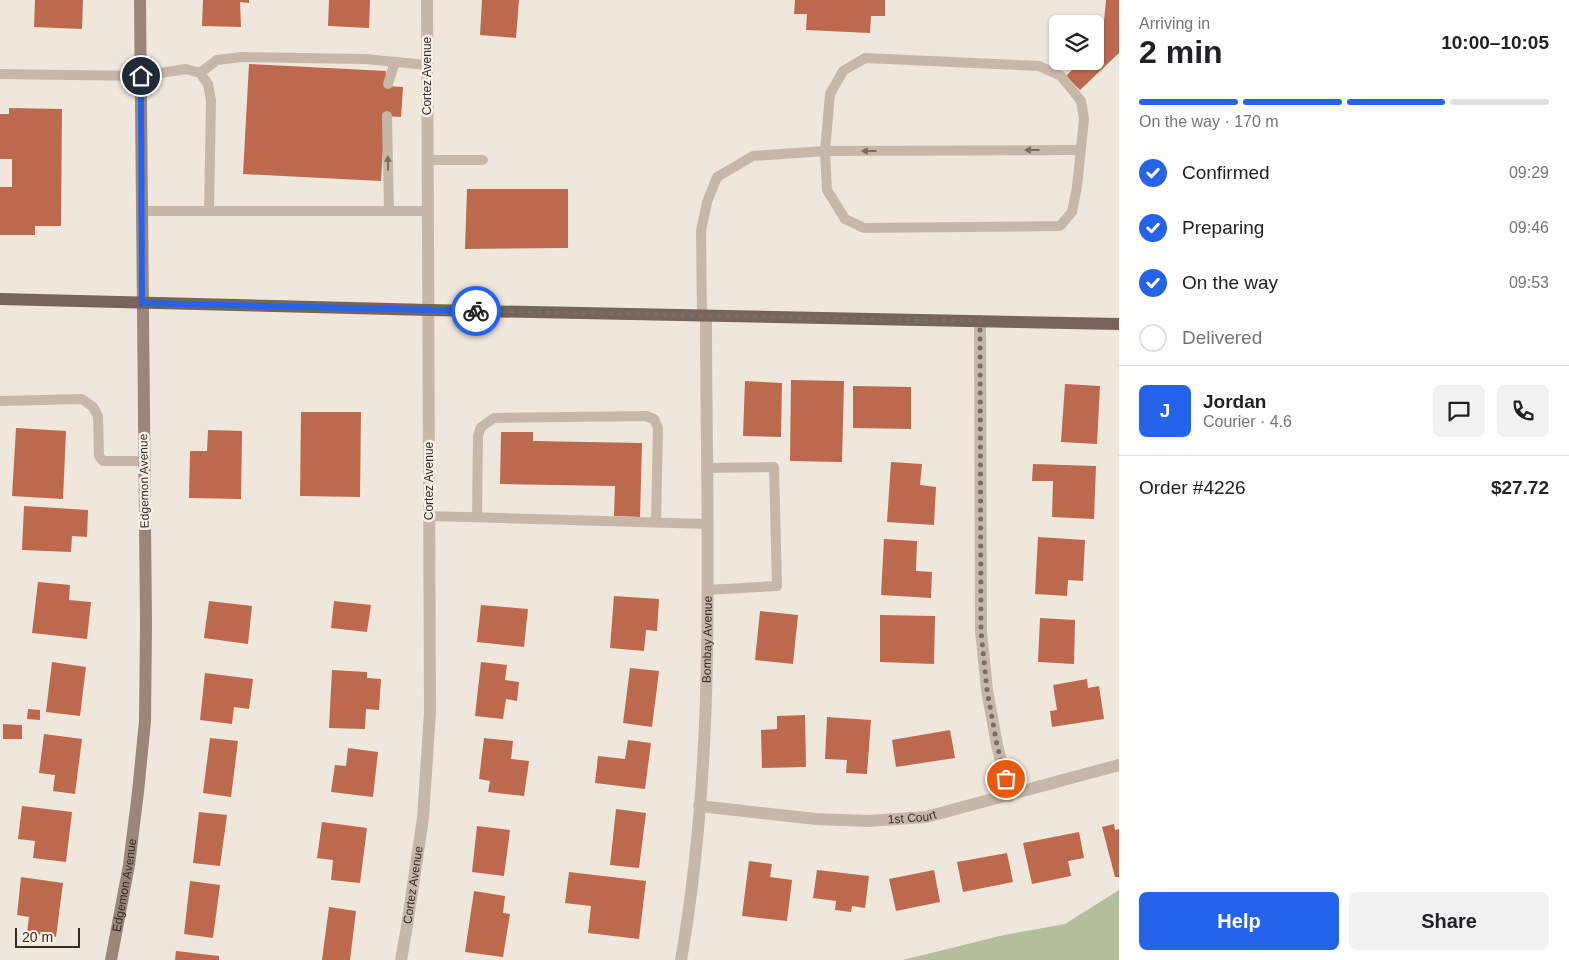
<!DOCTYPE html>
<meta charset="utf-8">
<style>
body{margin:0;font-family:Helvetica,sans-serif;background:#f2f2f2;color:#202124;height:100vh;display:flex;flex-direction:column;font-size:19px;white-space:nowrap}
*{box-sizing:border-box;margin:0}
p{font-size:16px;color:#757577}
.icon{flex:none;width:28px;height:28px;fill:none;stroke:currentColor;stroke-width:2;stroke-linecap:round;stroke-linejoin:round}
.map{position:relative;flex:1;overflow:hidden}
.drawer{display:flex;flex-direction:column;background:#fff;width:450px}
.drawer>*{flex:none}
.fabs{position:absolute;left:1049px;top:15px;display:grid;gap:10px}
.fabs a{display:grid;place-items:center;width:55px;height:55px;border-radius:8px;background:#fff;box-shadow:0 1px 4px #0004;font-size:25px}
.scale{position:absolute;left:15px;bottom:12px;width:65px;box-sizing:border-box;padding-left:5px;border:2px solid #352c28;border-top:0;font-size:14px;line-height:18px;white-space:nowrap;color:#352c28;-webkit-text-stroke:4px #f8f1e8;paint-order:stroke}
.pin{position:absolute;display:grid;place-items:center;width:42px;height:42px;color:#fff;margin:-21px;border:2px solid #fff;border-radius:50%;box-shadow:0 1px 5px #0007}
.courier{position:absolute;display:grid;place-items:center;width:50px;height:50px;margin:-25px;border:4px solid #2563eb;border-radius:50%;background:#fff;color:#222;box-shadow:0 1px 6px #0007}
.overview em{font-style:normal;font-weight:800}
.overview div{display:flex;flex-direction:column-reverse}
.overview{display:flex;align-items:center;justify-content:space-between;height:85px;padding:0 20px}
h1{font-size:32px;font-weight:800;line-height:38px}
.bar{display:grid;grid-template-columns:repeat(4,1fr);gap:8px 5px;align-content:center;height:60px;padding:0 20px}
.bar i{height:6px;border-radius:4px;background:#e0e0e0}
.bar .selected{background:#2563eb}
.bar p{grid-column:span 4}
.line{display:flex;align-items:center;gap:12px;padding:0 20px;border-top:1px solid #e0e0e0}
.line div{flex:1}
.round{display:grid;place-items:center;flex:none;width:52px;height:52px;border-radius:8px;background:#f2f2f2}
ol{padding:0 20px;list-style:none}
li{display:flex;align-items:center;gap:15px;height:55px}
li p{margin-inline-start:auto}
li .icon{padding:5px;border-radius:50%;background:#2563eb;color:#fff;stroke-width:4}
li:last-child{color:#757577}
li i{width:28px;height:28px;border:2px solid #e0e0e0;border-radius:50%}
.button{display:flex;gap:10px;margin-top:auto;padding:10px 20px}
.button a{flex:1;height:58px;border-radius:8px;background:#2563eb;color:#fff;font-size:20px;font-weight:800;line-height:58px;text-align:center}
.button a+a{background:#f2f2f2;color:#202124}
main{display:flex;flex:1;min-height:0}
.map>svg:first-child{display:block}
.green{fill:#b3be9d}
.building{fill:#bd694d}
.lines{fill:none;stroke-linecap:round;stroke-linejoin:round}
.lane{stroke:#c7b7a9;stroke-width:10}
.street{stroke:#c7b7a9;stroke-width:12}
.secondary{stroke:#9b867a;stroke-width:12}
.primary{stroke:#76645a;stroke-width:12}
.oneway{fill:#776b62}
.done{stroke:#766d67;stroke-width:5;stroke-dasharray:0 9}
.route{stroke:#2563eb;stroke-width:6}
.labels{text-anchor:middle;stroke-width:5;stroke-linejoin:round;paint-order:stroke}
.street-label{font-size:12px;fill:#352c28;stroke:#f8f1e8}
</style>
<main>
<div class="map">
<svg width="1119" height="960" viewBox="0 0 1119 960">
<rect width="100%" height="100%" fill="#f0e7dc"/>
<path class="green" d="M1119 890V960H903L1004 935 1065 924Z"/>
<g class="building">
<path d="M35 0H83L82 29 34 27Z"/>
<path d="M203 0H249V3L240 2 241 27 202 26Z"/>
<path d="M329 0H370L369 28 328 26Z"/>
<path d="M482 0H519L516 38 480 35Z"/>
<path d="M795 0H885V16H871L870 33 806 30 807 14H794Z"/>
<path d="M1106 0H1119V53L1080 90 1066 76 1081 61H1095V48L1102 42Z"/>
<path d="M249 64 386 71 385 86 403 87 401 117 385 116 381 181 243 174Z"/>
<path d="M9 108 62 109 61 226H35V235H0V187H12V159H0V114H9Z"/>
<path d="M467 189H568V248L465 249Z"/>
<path d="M791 380 844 381 842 462 790 461Z"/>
<path d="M745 381 782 383 781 437 743 436Z"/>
<path d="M1065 384 1100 386 1097 444 1061 442Z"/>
<path d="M853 386 911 387V429L853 428Z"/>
<path d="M301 412H361L360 497 300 496Z"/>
<path d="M16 428 66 431 63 499 12 496Z"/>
<path d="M208 430 242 431 241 499 189 498 190 451H207Z"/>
<path d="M501 432H533V441L642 443 640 517 614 516 615 486 500 484Z"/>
<path d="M891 462 922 464 920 485 936 487 934 525 887 522Z"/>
<path d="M1033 464 1096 466 1094 519 1052 517 1053 481H1032Z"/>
<path d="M24 506 88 510 87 537 72 536 71 552 22 550Z"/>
<path d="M1038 537 1085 540 1083 581 1068 580 1067 596 1035 594Z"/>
<path d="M884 539 917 541 916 571 932 572 931 598 881 595Z"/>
<path d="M38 582 70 585 69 600 91 602 87 639 32 633Z"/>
<path d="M614 596 659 599 657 631 646 630 644 651 610 648Z"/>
<path d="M209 601 252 606 248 644 204 638Z"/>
<path d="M334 601 371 605 367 632 331 628Z"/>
<path d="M481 605 528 609 524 647 477 642Z"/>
<path d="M760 611 798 615 793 664 755 660Z"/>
<path d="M880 615 935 616 934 664 880 662Z"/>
<path d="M1040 618 1075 620 1074 664 1038 662Z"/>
<path d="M52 662 86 667 80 716 46 712Z"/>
<path d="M481 662 507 665 505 680 519 682 517 701 506 699 503 719 475 716Z"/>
<path d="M630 668 659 671 652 727 623 723Z"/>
<path d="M332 670 367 672V678L381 679 379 710 366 709 365 729 329 728Z"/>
<path d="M205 673 253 679 249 709 234 707 232 724 200 720Z"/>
<path d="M1087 679 1088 688 1099 686 1104 719 1052 727 1050 711 1057 710 1053 685Z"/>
<path d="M28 709 40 710V720L27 719Z"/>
<path d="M805 715 806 767 762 768 761 730 777 729V716Z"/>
<path d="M827 717 871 720 867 774 846 773 847 760 825 759Z"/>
<path d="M3 724 22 725V739H3Z"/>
<path d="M950 730 955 758 896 767 892 740Z"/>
<path d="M44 734 82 739 75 794 53 791 55 775 39 773Z"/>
<path d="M210 738 238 741 231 797 203 793Z"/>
<path d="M484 738 513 741 511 759 529 761 524 796 488 792 490 781 479 779Z"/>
<path d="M628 740 651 743 645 789 595 783 598 756 625 759Z"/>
<path d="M348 748 378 752 373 797 331 792 335 765 346 766Z"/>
<path d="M22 806 72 812 66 862 33 858 35 841 18 839Z"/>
<path d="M616 809 646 813 639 868 610 865Z"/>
<path d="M199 812 227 815 220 866 193 863Z"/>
<path d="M322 822 367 828 360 883 331 880 333 860 317 858Z"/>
<path d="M1114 824 1115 830 1119 829V877H1115L1102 827Z"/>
<path d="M477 826 510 830 504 876 472 872Z"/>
<path d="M1079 832 1084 858 1068 861 1071 876 1032 884 1023 843Z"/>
<path d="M1007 853 1013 882 963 892 957 862Z"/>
<path d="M749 861 772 864 770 877 792 880 787 921 742 916Z"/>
<path d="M817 870 869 876 865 908 852 906 851 912 835 910 836 901 813 898Z"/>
<path d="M934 870 940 902 896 911 889 879Z"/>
<path d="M569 872 646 881 639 939 588 933 591 906 565 903Z"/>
<path d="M21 877 63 883 56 937 27 933 29 917 17 915Z"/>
<path d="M190 881 220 885 213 938 184 934Z"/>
<path d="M474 891 505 896 503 913 510 914 503 957 465 952Z"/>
<path d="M329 907 356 911 350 960H322Z"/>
<path d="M176 951 219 956V960H175Z"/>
</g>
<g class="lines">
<g class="lane">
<path d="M865 58 1039 66 1061 76 1081 101 1084 119 1077 187 1072 212 1060 226 864 228 845 219 827 190 825 151 830 94 843 71Z"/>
<path d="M200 73 217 60 242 57 365 59 427 65"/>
<path d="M0 74 141 76 186 69 200 73 208 84 211 100 209 211"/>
<path d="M388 84 395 62"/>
<path d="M387 116 389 211"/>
<path d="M428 160H483"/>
<path d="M142 211H428"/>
<path d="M702 315 701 231 707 202 717 177 753 156 825 151 1080 150"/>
<path d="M0 401 82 399 93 407 98 416 99 456 103 461H144"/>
<path d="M706 468 774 467 777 586 707 590"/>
<path d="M429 516 707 524"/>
<path d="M477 517 478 436 481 427 494 418 646 416 654 419 658 428 656 522"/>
</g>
<g class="street">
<path d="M980 321 981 631 987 690 997 745 1010 796"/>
<path id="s1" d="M699 806 816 819 868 821 926 817 1119 765"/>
<path id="s2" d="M401 960 407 926 423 818 430 712 427 0"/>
<path id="s3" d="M681 960C718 749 706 529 706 316"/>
</g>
<path class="secondary" id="s4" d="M111 960 129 865 138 792 145 721 146 624 140 0"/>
<path class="primary" d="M0 299 429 310 1119 324"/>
</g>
<defs><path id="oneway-solid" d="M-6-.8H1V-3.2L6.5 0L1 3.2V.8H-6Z" transform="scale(1.25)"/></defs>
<g class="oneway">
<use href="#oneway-solid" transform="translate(1032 150) rotate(180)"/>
<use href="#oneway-solid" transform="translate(869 151) rotate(180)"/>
<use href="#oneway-solid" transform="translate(388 163) rotate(-91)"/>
</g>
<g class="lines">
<path class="done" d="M476 311 980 321 981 631 987 690 997 745 1006 779"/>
<path class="route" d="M141 76 142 303 476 311"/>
</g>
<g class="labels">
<g class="street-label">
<text transform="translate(427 76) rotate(-90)" y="4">Cortez Avenue</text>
<text transform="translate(144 481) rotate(-91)" y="4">Edgemon Avenue</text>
<text transform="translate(429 481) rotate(-90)" y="4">Cortez Avenue</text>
<text dy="4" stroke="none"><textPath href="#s3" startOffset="322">Bombay Avenue</textPath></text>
<text dy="4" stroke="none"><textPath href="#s1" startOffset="214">1st Court</textPath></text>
<text dy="4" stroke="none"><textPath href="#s4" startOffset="76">Edgemon Avenue</textPath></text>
<text dy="4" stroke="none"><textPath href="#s2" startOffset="76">Cortez Avenue</textPath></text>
</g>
</g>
</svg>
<div class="fabs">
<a><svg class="icon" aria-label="layers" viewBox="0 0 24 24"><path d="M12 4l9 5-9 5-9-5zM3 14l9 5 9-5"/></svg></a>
</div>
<div class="scale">20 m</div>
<div class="pin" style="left:1006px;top:779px;background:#ea580c"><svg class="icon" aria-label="bag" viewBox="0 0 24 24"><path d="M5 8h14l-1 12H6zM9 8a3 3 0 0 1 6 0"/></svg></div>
<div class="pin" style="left:141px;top:76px;background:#1f2937"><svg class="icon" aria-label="home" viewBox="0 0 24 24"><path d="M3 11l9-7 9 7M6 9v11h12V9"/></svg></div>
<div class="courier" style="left:476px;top:311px"><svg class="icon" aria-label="bike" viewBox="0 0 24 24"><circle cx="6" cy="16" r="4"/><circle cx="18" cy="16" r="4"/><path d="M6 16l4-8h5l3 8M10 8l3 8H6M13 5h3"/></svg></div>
</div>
<section class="drawer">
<div class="overview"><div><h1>2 min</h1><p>Arriving in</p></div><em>10:00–10:05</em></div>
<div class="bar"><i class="selected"></i><i class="selected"></i><i class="selected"></i><i></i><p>On the way · 170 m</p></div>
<ol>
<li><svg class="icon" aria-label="check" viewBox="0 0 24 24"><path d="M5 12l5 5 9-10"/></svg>Confirmed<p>09:29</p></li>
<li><svg class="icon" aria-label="check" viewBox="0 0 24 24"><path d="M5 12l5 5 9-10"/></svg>Preparing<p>09:46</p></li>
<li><svg class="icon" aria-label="check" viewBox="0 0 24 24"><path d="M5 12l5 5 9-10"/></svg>On the way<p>09:53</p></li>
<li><i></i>Delivered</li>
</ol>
<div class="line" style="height:90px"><b class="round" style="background:#2563eb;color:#fff">J</b><div><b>Jordan</b><p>Courier · 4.6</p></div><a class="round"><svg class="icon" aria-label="chat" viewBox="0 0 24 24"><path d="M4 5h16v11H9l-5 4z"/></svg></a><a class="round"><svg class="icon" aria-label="phone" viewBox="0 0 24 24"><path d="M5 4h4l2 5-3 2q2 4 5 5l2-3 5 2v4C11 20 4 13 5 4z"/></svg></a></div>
<div class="line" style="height:65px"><div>Order #4226</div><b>$27.72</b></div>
<div class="button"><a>Help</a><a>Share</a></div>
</section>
</main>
